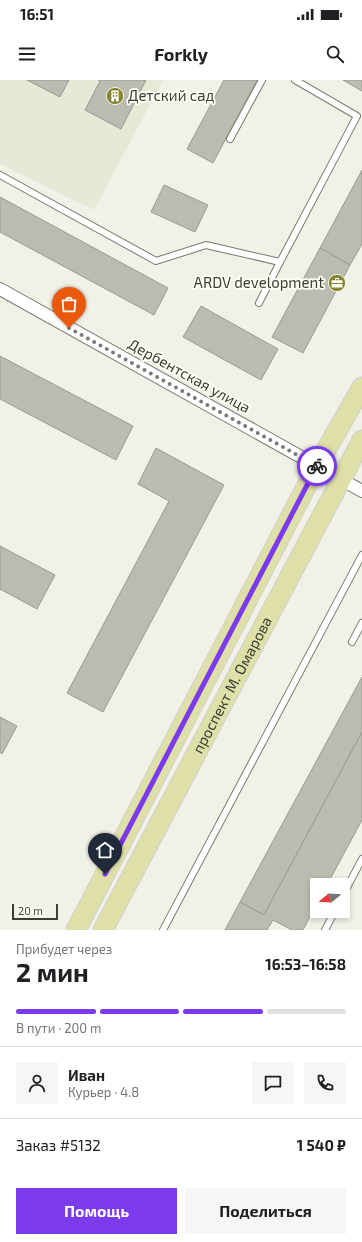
<!DOCTYPE html>
<html lang="ru">
<meta charset="utf-8">
<style>
body{margin:0;font-family:"Exo 2",sans-serif;background:#f6f6f6;color:#202124;height:100vh;display:flex;flex-direction:column;font-size:15px;white-space:nowrap}
*{box-sizing:border-box;margin:0}
p{font-size:13px;color:#757577}
.icon{flex:none;width:22px;height:22px;fill:none;stroke:currentColor;stroke-width:2;stroke-linecap:round;stroke-linejoin:round}
.map{position:relative;height:850px;overflow:hidden}
.details{display:flex;flex-direction:column;background:#fff;flex:1}
.details>*{flex:none}
.needle{width:26px;rotate:252deg}
.controls{position:absolute;left:310px;top:798px;display:grid;gap:8px}
.controls a{display:grid;place-items:center;width:40px;height:40px;border-radius:0px;background:#fff;box-shadow:0 2px 6px #0003;font-size:20px}
.scale{position:absolute;left:12px;bottom:10px;width:46px;box-sizing:border-box;padding-left:4px;border:2px solid #3c3c38;border-top:0;font-size:11px;line-height:14px;white-space:nowrap;color:#3c3c38;-webkit-text-stroke:3px #fefff4;paint-order:stroke}
.pin{position:absolute;display:grid;place-items:center;width:34px;height:34px;color:#fff;margin:-41px -17px;border-radius:50% 50% 50% 0;rotate:-45deg;box-shadow:0 0 4px #0007}
.pin .icon{rotate:45deg}
.courier{position:absolute;display:grid;place-items:center;width:40px;height:40px;margin:-20px;border:3px solid #7c3aed;border-radius:50%;background:#fff;color:#222;box-shadow:0 1px 5px #0007}
.summary em{font-style:normal;font-weight:700}
.summary div{display:flex;flex-direction:column-reverse}
.summary{display:flex;align-items:center;justify-content:space-between;height:68px;padding:0 16px}
h1{font-size:26px;font-weight:700;line-height:30px}
.bar{display:grid;grid-template-columns:repeat(4,1fr);gap:6px 4px;align-content:center;height:48px;padding:0 16px}
.bar i{height:5px;border-radius:3px;background:#e0e0e0}
.bar .active{background:#7c3aed}
.bar p{grid-column:span 4}
.line{display:flex;align-items:center;gap:10px;padding:0 16px;border-top:1px solid #e0e0e0}
.line div{flex:1}
.round{display:grid;place-items:center;flex:none;width:42px;height:42px;border-radius:0px;background:#f6f6f6}
.primary-button{display:flex;gap:8px;margin-top:auto;padding:8px 16px}
.primary-button a{flex:1;height:46px;border-radius:0px;background:#7c3aed;color:#fff;font-size:16px;font-weight:700;line-height:46px;text-align:center}
.primary-button a+a{background:#f6f6f6;color:#202124}
.status{display:flex;justify-content:space-between;align-items:center;height:28px;padding:0 20px;background:#fff;direction:ltr}
.status svg{height:11px;fill:currentColor}
header{display:flex;justify-content:space-between;align-items:center;height:52px;padding:0 16px;background:#fff;font-size:18px;font-weight:700}
.map>svg:first-child{display:block}
.built{fill:#e7e8d6}
.building{fill:#babbb1;stroke:#9a9b91}
.lines{fill:none;stroke-linecap:round;stroke-linejoin:round}
.service-casing{stroke:#797970;stroke-width:8}
.minor-casing{stroke:#797970;stroke-width:14}
.primary-casing{stroke:#d0d0cf;stroke-width:21}
.service{stroke:#fff;stroke-width:6}
.minor{stroke:#fff;stroke-width:12}
.primary{stroke:#dfe0a8;stroke-width:19}
.done{stroke:#7b7b75;stroke-width:4;stroke-dasharray:0 7.2}
.route{stroke:#7c3aed;stroke-width:5}
.labels{text-anchor:middle;stroke-width:3.5;stroke-linejoin:round;paint-order:stroke}
.poi-label{font-size:15px;fill:#3c3c38;stroke:#fefff4;text-anchor:start}
.street-label{font-size:15px;fill:#3c3c38;stroke:#fefff4}
</style>
<div class="status"><b>16:51</b><svg viewBox="0 0 49 12"><path d="M0 12V9h3v3zM5 12V6h3v6zM10 12V3h3v9zM15 12V0h3v12zM26 1h20v11H26zM47 4h2v5h-2z"/></svg></div>
<header><svg class="icon" aria-label="menu" viewBox="0 0 24 24"><path d="M4 6h16M4 12h16M4 18h16"/></svg>Forkly<svg class="icon" aria-label="search" viewBox="0 0 24 24"><circle cx="10" cy="10" r="6"/><path d="M15 15l6 6"/></svg></header>
<div class="map">
<svg width="362" height="850" viewBox="0 0 362 850">
<rect width="100%" height="100%" fill="#f1f1e7"/>
<path class="built" d="M0 0H163L94 130 0 84Z"/>
<g class="building">
<path d="M27 0H69L60 17Z"/>
<path d="M98 0H146L121 49 85 30 100 1Z"/>
<path d="M224 0H257L213 83 187 69Z"/>
<path d="M343 0H362V11Z"/>
<path d="M362 90V164L350 185 320 168Z"/>
<path d="M164 105 208 125 195 152 151 132Z"/>
<path d="M0 117 168 208 154 235 0 152Z"/>
<path d="M320 168 350 185 303 273 272 257Z"/>
<path d="M201 226 278 269 261 300 183 257Z"/>
<path d="M0 276 133 346 116 380 0 319Z"/>
<path d="M156 368 224 405 103 632 67 613 169 421 138 404Z"/>
<path d="M0 466 55 495 37 529 0 509Z"/>
<path d="M362 597V652L264 835 240 822Z"/>
<path d="M0 637 17 646 2 674 0 672Z"/>
<path d="M362 652V740L327 805H317V823L303 850H292L273 840 267 850H225L240 822 264 835Z"/>
</g>
<g class="lines">
<defs>
<g id="service">
<path d="M230 59 262 0"/>
<path d="M0 95 156 181 206 165 280 182 357 36 295 0"/>
<path d="M259 223 280 182"/>
<path d="M352 562 362 543"/>
<path d="M343 815 362 779"/>
<path d="M163 850 362 475"/>
<path d="M325 850 335 831"/>
</g>
<path id="minor" d="M0 209 362 411"/>
<g id="primary">
<path d="M76 850 317 386 362 307"/>
<path id="s1" d="M103 850 362 360"/>
</g>
</defs>
<use href="#service" class="service-casing"/>
<use href="#minor" class="minor-casing"/>
<use href="#primary" class="primary-casing"/>
<use href="#service" class="service"/>
<use href="#minor" class="minor"/>
<use href="#primary" class="primary"/>
</g>
<g class="lines">
<path class="done" d="M69 248 317 386"/>
<path class="route" d="M105 794 317 386"/>
</g>
<defs>
<symbol id="building-disc" viewBox="-11 -11 22 22"><circle r="9.5" fill="#85852f" stroke="#fefff4"/><path d="M-4-6H4V6H1V3H-1V6H-4ZM-2.5-4.3h1.7v1.8h-1.7ZM.8-4.3h1.7v1.8H.8ZM-2.5-1h1.7V.8h-1.7ZM.8-1h1.7V.8H.8Z" fill="#fff"/></symbol>
<symbol id="office-disc" viewBox="-11 -11 22 22"><circle r="9.5" fill="#85852f" stroke="#fefff4"/><path d="M-6-3h4V-5.5h4V-3h4V5H-6ZM-1-4.5V-3h2v-1.5ZM-6 0V1H6V0Z" fill="#fff"/></symbol>
</defs>
<g fill-rule="evenodd">
<use href="#building-disc" x="105" y="6" width="20" height="20"/>
<use href="#office-disc" x="327" y="193" width="20" height="20"/>
</g>
<g class="labels">
<g class="poi-label">
<text x="128" y="21">Детский сад</text>
<text x="324" y="208" text-anchor="end">ARDV development</text>
</g>
<g class="street-label">
<text transform="translate(189 296) rotate(29)" y="5">Дербентская улица</text>
<text dy="5" stroke="none"><textPath href="#s1" startOffset="277">проспект М. Омарова</textPath></text>
</g>
</g>
</svg>
<div class="controls">
<a><svg class="needle" viewBox="-14 -14 28 28"><path d="M0-13l5 13h-10z" fill="#e53935"/><path d="M0 13l5-13h-10z" fill="#757577"/></svg></a>
</div>
<div class="scale">20 m</div>
<div class="pin" style="left:69px;top:248px;background:#ea580c"><svg class="icon" aria-label="bag" viewBox="0 0 24 24"><path d="M5 8h14l-1 12H6zM9 8a3 3 0 0 1 6 0"/></svg></div>
<div class="pin" style="left:105px;top:794px;background:#1f2937"><svg class="icon" aria-label="home" viewBox="0 0 24 24"><path d="M3 11l9-7 9 7M6 9v11h12V9"/></svg></div>
<div class="courier" style="left:317px;top:386px"><svg class="icon" aria-label="bike" viewBox="0 0 24 24"><circle cx="6" cy="16" r="4"/><circle cx="18" cy="16" r="4"/><path d="M6 16l4-8h5l3 8M10 8l3 8H6M13 5h3"/></svg></div>
</div>
<section class="details">
<div class="summary"><div><h1>2 мин</h1><p>Прибудет через</p></div><em>16:53–16:58</em></div>
<div class="bar"><i class="active"></i><i class="active"></i><i class="active"></i><i></i><p>В пути · 200 m</p></div>
<div class="line" style="height:72px"><a class="round"><svg class="icon" aria-label="person" viewBox="0 0 24 24"><circle cx="12" cy="8" r="4"/><path d="M4 21q1-7 8-7t8 7"/></svg></a><div><b>Иван</b><p>Курьер · 4.8</p></div><a class="round"><svg class="icon" aria-label="chat" viewBox="0 0 24 24"><path d="M4 5h16v11H9l-5 4z"/></svg></a><a class="round"><svg class="icon" aria-label="phone" viewBox="0 0 24 24"><path d="M5 4h4l2 5-3 2q2 4 5 5l2-3 5 2v4C11 20 4 13 5 4z"/></svg></a></div>
<div class="line" style="height:52px"><div>Заказ #5132</div><b>1 540 ₽</b></div>
<div class="primary-button"><a>Помощь</a><a>Поделиться</a></div>
</section>
